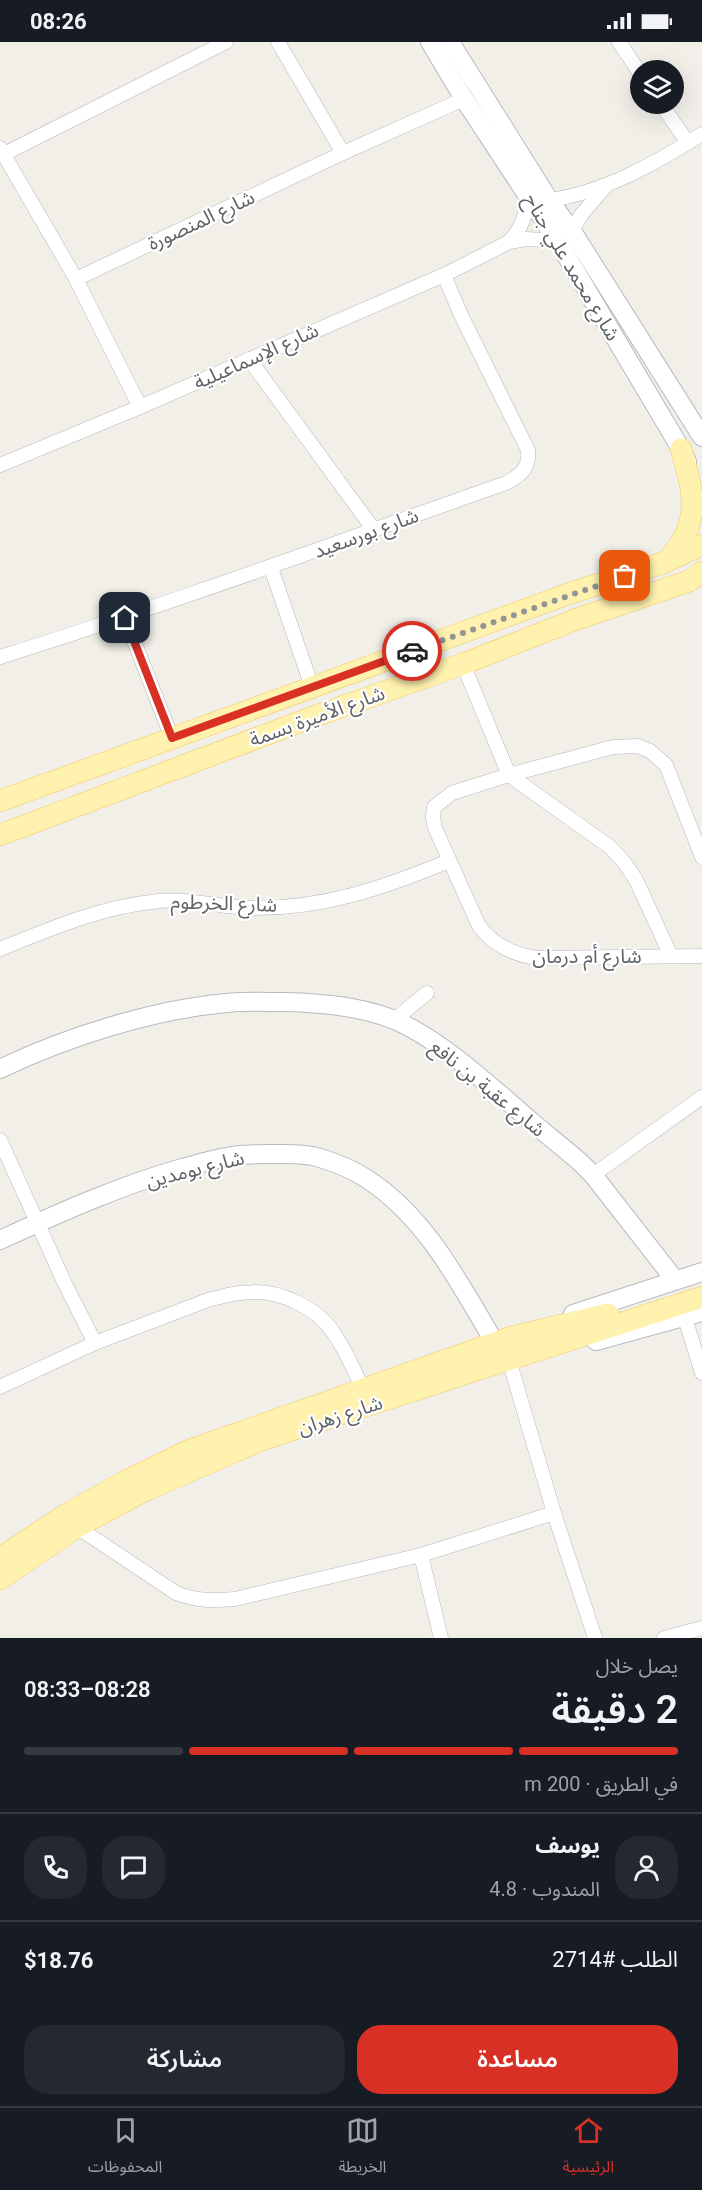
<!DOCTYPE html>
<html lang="ar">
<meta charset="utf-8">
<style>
body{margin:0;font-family:Roboto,"Noto Sans Arabic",sans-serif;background:#242831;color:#f1f3f6;direction:rtl;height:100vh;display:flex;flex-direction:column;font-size:22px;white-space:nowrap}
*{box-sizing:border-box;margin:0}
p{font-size:20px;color:#9ea1a6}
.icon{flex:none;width:33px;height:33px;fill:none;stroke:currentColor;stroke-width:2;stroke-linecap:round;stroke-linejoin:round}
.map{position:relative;height:1596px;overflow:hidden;direction:ltr}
.drawer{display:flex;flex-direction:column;background:#171b24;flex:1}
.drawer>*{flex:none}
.fabs{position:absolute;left:630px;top:18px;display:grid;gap:12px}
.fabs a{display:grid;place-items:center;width:54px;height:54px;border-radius:50%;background:#171b24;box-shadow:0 6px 24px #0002;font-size:30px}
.pin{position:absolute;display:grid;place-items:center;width:51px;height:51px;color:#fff;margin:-26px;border-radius:12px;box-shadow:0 3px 9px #0006}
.courier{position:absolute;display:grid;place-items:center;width:60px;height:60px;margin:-30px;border:4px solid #d93025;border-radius:50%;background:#fff;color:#222;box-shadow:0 2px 8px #0007}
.summary em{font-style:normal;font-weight:600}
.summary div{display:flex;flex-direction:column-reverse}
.summary{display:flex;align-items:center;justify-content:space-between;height:102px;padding:0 24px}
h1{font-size:39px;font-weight:600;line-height:45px}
.bar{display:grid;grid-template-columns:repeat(4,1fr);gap:9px 6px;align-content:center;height:72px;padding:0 24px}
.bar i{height:8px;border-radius:4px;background:#363941}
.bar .on{background:#d93025}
.bar p{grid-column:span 4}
.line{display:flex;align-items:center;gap:15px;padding:0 24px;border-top:2px solid #363941}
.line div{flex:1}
.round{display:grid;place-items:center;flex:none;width:63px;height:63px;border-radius:24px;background:#242831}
.primary-button{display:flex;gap:12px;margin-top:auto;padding:12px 24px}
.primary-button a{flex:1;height:69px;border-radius:24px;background:#d93025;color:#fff;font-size:24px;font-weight:600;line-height:69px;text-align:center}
.primary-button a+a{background:#242831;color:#f1f3f6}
.status{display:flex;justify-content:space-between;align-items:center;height:42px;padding:0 30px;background:#171b24;direction:ltr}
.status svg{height:16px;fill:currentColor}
.tabs{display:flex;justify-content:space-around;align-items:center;height:84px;border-top:2px solid #363941;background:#171b24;font-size:16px;color:#9ea1a6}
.tabs a{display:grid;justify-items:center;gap:3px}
.tabs .on{color:#d93025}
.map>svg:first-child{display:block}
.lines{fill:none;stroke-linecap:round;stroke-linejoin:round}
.street-casing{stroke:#b5b8bc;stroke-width:15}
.secondary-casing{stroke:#b6babf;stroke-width:20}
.primary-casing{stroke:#f2c960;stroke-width:22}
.street{stroke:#fff;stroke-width:14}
.secondary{stroke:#fff;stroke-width:18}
.primary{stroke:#fff2af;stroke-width:21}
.done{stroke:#929495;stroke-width:6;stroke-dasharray:0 10.8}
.route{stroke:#d93025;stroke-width:8}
.labels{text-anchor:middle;stroke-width:4.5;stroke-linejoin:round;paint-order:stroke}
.street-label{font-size:20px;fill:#5f6368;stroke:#fff}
</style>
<div class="status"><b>08:26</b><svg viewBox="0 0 49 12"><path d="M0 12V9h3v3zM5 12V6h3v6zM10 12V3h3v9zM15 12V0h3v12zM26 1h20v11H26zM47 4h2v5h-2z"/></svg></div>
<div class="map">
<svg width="702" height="1596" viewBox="0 0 702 1596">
<rect width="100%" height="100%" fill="#f1efe8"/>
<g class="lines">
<defs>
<g id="street">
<path d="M278 0 343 111"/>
<path d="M619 0 640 31"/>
<path d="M661 62 688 101"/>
<path d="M0 106 76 237 343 111 464 57"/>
<path d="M0 114 226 0"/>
<path d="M549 158C603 151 656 121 702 92"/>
<path d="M572 189 581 173 606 144"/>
<path d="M509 200C523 185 526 172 528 152"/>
<path d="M76 237 140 365"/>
<path d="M249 317 374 488"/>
<path d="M0 423 140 365 444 233 509 200 526 197 545 198 560 203"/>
<path d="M271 526 312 645"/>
<path d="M125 576 172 696"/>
<path d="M0 615C170 562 338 500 506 441 521 433 530 426 528 408L461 273 444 233"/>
<path d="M463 622 509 733 610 805 624 820 636 838 671 914"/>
<path d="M702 815 666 723 650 709 638 704 613 705 509 733 452 751 434 765 433 775 435 786 479 884C494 904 514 913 538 916L702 914"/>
<path d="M0 907C50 887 98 866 151 860 184 855 218 865 251 866 323 867 383 846 449 819"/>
<path d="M394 978 427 951"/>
<path d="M0 1098 65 1242 95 1301"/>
<path d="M593 1133 702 1055"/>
<path d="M685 1276 702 1331"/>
<path d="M509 1318 554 1471 595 1596"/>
<path d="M0 1345 95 1301 208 1258C223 1254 237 1250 253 1250 281 1249 317 1266 333 1290 345 1307 354 1328 363 1347"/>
<path d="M77 1485 176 1551C197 1559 213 1559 235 1557L421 1513 554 1471"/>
<path d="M421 1513 441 1596"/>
<path d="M664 1596 702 1586"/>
</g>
<g id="secondary">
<path d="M430 0 464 57 560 203 681 407 687 420"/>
<path d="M450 0 549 158 572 189 702 395"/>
<path d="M0 1027C66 995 152 968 226 961 245 959 266 960 285 960 321 961 358 964 392 977 436 995 481 1036 517 1067 537 1085 559 1102 580 1120L593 1133 675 1238"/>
<path d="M0 1198C59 1171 119 1144 182 1126 201 1121 220 1115 240 1113 250 1112 261 1112 272 1112 286 1112 303 1111 317 1115 334 1120 352 1127 367 1137 426 1175 460 1242 495 1301"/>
<path d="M573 1272 702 1230"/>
<path d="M596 1299 702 1270"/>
</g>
<g id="primary">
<path d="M671 514C702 479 693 449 681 407"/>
<path d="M0 759 568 552 663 521 702 503"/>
<path d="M0 793 310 676 463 622 577 577 689 539 702 530"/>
<path d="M0 1516 67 1472 126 1439 190 1408 512 1295 608 1272"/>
<path d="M0 1537 77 1485 112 1466 146 1448 264 1397 702 1255"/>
</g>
</defs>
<use href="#street" class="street-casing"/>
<use href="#secondary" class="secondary-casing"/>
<use href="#primary" class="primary-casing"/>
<use href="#street" class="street"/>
<use href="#secondary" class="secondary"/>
<use href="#primary" class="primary"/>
</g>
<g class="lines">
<path class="done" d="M412 609 625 534"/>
<path class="route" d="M125 576 172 696 412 609"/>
</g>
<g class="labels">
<g class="street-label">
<text transform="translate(201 178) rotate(-25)" y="7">شارع المنصورة</text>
<text transform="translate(572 225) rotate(59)" y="7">شارع محمد علي جناح</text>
<text transform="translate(256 314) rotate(-24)" y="7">شارع الإسماعيلية</text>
<text transform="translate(366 491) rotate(-20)" y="7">شارع بورسعيد</text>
<text transform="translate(317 674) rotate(-20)" y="7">شارع الأميرة بسمة</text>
<text transform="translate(224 861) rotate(2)" y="7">شارع الخرطوم</text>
<text x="587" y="921">شارع أم درمان</text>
<text transform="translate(488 1046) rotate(39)" y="7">شارع عقبة بن نافع</text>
<text transform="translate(195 1127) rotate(-14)" y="7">شارع بومدين</text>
<text transform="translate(340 1373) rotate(-18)" y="7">شارع زهران</text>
</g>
</g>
</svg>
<div class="fabs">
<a><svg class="icon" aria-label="layers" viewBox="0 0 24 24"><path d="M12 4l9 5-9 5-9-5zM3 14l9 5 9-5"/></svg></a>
</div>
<div class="pin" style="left:625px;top:534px;background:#ea580c"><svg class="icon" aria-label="bag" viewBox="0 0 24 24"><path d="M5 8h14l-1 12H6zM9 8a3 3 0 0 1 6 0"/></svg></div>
<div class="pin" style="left:125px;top:576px;background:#1f2937"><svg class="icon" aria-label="home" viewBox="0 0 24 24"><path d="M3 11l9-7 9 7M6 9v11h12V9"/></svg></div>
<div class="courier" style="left:412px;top:609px"><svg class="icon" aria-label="car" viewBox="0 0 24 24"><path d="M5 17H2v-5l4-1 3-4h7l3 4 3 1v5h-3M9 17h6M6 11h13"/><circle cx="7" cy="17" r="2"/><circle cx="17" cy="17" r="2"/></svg></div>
</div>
<section class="drawer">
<div class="summary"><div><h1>2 دقيقة</h1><p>يصل خلال</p></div><em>08:28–08:33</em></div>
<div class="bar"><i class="on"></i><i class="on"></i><i class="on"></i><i></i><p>في الطريق · 200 m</p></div>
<div class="line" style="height:108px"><a class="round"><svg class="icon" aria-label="person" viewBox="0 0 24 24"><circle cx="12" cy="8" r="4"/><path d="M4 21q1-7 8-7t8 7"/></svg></a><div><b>يوسف</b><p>المندوب · 4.8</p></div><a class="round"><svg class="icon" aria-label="chat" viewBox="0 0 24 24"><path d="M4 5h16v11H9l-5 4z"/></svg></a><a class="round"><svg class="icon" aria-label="phone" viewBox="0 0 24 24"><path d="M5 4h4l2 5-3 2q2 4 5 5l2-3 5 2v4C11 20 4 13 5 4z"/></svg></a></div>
<div class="line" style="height:78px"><div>الطلب #2714</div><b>$18.76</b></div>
<div class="primary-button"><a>مساعدة</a><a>مشاركة</a></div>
</section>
<nav class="tabs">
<a class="on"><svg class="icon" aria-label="home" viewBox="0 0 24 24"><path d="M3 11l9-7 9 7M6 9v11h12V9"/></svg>الرئيسية</a>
<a><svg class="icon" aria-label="map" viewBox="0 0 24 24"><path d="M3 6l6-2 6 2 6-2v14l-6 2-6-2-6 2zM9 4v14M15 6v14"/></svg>الخريطة</a>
<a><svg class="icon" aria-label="saved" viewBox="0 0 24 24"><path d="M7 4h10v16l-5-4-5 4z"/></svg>المحفوظات</a>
</nav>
